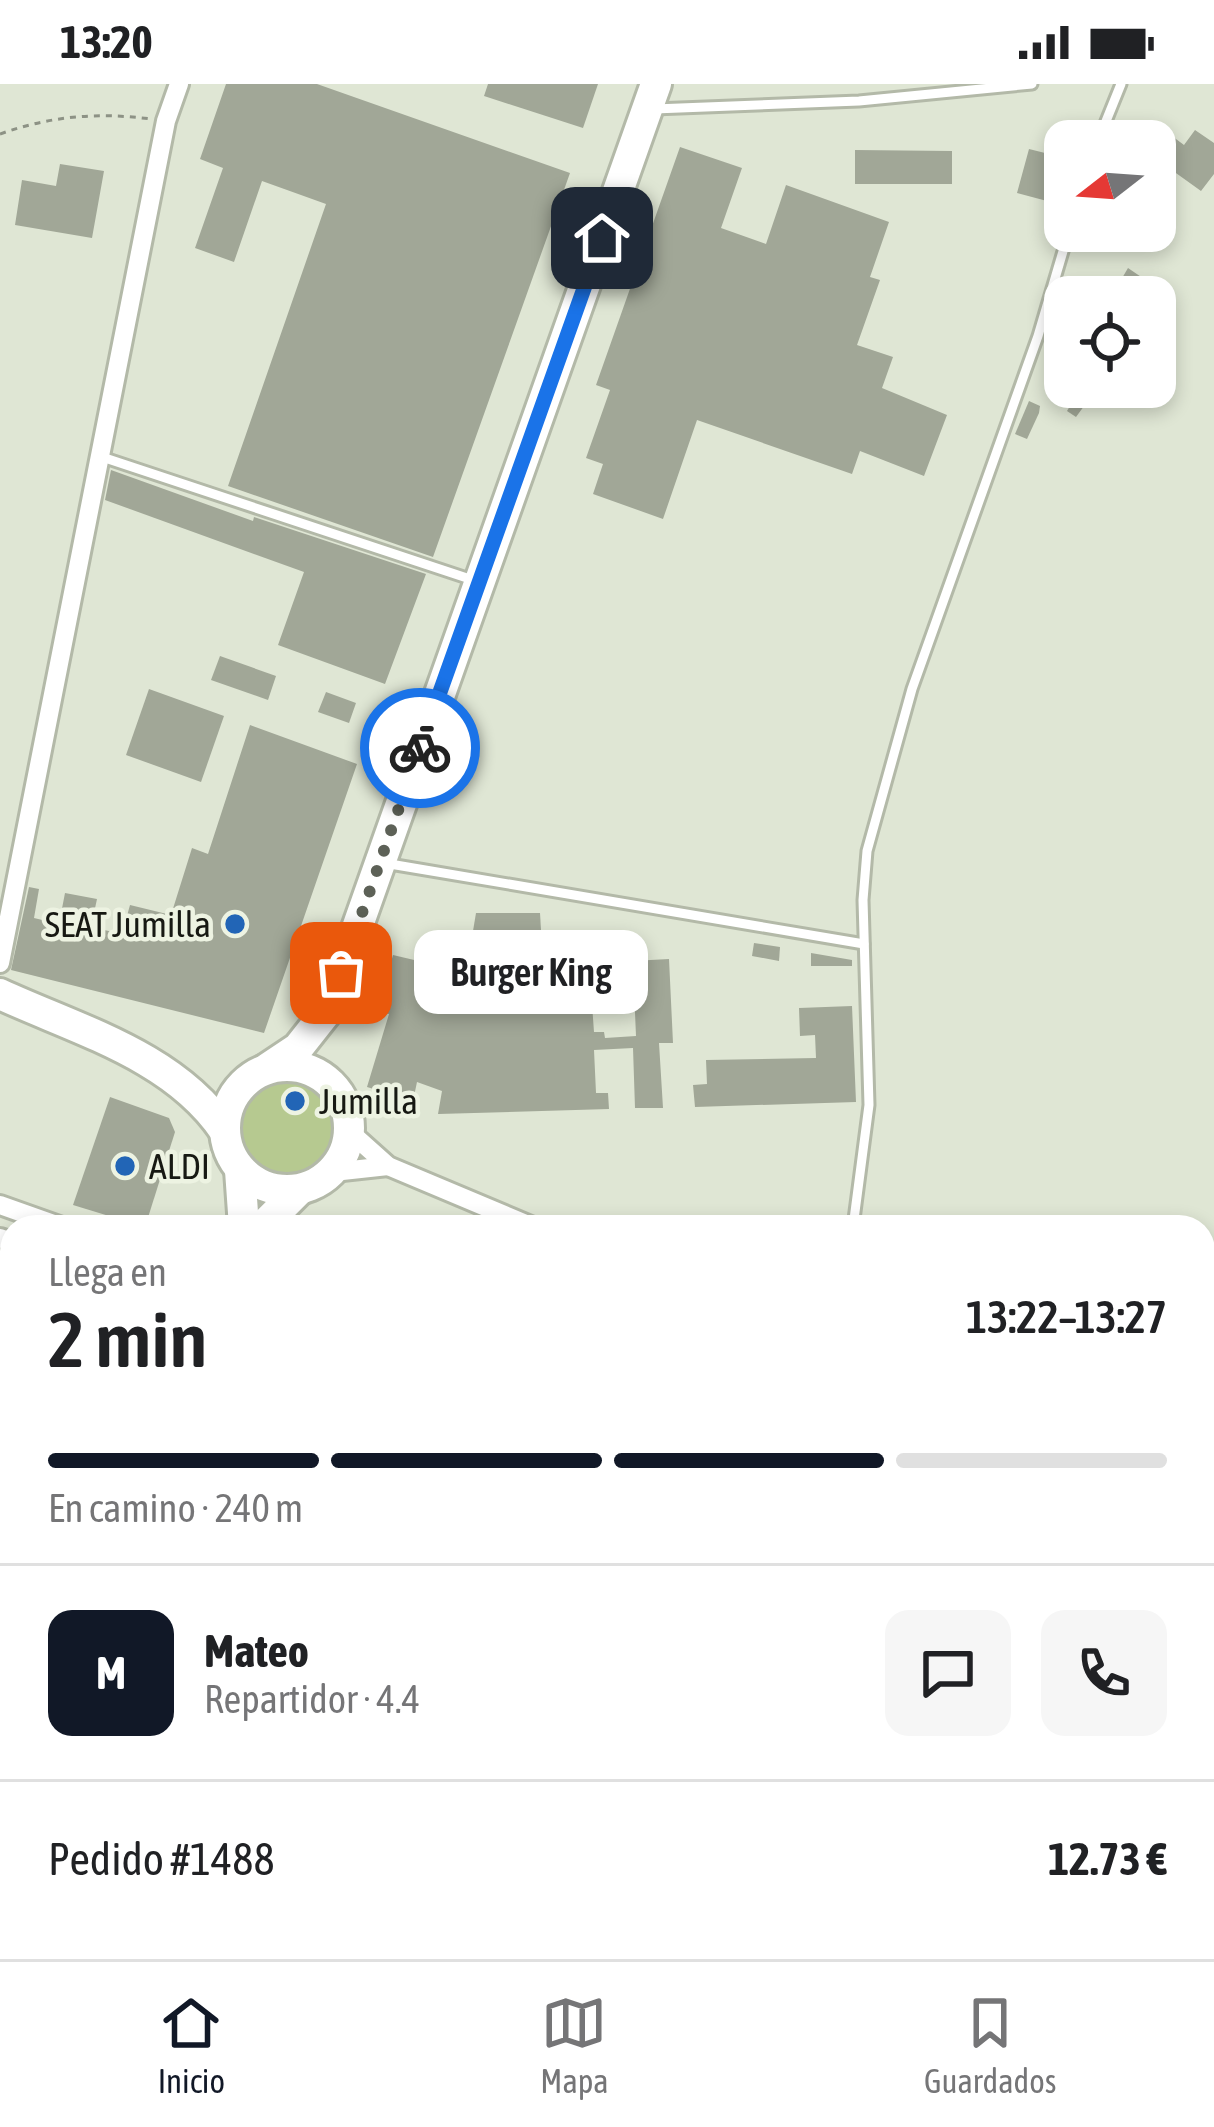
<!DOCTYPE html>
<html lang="es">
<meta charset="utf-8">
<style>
body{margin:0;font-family:"Asap Condensed",sans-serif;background:#f6f6f6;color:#202124;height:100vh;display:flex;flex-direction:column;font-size:45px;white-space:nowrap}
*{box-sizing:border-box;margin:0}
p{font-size:39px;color:#757577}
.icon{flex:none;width:66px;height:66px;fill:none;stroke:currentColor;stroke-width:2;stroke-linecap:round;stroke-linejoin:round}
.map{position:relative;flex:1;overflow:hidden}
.sheet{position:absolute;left:0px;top:1131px;width:1215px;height:744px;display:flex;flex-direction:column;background:#fff;border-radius:36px 36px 0 0;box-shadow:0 6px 18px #0003}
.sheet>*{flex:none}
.needle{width:78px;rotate:253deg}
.fabs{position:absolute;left:1044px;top:36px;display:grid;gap:24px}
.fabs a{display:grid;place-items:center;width:132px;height:132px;border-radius:24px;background:#fff;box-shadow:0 6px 18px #0003;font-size:60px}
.pin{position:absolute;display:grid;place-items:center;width:102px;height:102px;color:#fff;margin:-51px;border-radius:24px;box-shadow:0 6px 18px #0006}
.courier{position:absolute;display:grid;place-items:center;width:120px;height:120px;margin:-60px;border:9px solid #1a73e8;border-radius:50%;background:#fff;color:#222;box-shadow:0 3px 15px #0007}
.bubble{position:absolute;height:84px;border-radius:24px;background:#fff;box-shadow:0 6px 18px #0003;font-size:39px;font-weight:600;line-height:84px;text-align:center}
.head em{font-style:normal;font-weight:600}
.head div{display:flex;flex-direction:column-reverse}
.head{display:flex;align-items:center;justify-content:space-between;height:204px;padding:0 48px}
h1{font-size:78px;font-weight:600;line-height:90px}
.bar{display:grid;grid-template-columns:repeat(4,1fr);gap:18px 12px;align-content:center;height:144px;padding:0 48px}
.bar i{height:15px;border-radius:9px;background:#e0e0e0}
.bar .current{background:#111827}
.bar p{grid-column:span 4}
.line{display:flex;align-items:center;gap:30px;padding:0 48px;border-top:3px solid #e0e0e0}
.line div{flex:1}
.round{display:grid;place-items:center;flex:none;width:126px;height:126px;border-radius:24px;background:#f6f6f6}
.status{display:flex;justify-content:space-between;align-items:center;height:84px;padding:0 60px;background:#fff;direction:ltr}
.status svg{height:33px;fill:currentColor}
.menu{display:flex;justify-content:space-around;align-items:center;height:168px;border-top:3px solid #e0e0e0;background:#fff;font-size:33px;color:#757577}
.menu a{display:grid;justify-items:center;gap:6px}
.menu .current{color:#111827}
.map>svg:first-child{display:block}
.green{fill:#b6c990}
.building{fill:#a1a797;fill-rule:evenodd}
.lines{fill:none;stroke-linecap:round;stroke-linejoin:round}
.service-casing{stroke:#b3b9a8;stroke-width:15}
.minor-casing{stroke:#b3b9a8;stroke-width:24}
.primary-casing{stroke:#b3b9a8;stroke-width:36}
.path{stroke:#8d9285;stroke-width:3;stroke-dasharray:6 6;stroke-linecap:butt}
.service{stroke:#fff;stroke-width:9}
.minor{stroke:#fff;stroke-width:18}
.primary{stroke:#fff;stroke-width:30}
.done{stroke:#5d6157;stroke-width:12;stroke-dasharray:0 21.6}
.route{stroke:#1a73e8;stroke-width:15}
.poi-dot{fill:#2265b6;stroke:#edf3e2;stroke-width:4.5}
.labels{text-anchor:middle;stroke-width:9;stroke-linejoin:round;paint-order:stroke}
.poi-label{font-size:36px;fill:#171913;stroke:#edf3e2;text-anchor:start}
</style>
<div class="status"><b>13:20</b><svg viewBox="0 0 49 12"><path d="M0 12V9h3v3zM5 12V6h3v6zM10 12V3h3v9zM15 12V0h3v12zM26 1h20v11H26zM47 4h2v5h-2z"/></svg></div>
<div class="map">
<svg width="1214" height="1875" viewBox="0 0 1214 1875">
<rect width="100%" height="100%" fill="#dfe6d4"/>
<circle class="green" cx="287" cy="1043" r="52"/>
<g class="building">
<path d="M226 0H317L570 89 433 473 228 402 326 120 262 97 234 178 195 164 223 84 200 75Z"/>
<path d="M488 0H598L583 44 484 12Z"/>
<path d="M1195 46 1214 59V90L1201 107 1155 74 1172 52 1184 61Z"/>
<path d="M680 63 742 84 721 144 766 160 786 101 889 138 870 193 880 196 857 261 893 273 882 304 947 331 924 392 860 367 852 390 697 336 663 435 593 410 603 380 586 374 610 306 596 301Z"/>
<path d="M1029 65 1065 74 1062 121 1017 109Z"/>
<path d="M855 66 952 67V100H855Z"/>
<path d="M60 80 104 87 92 154 15 141 22 96 56 102Z"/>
<path d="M1128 184 1175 216 1163 233 1155 228V213H1111Z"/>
<path d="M1064 303H1098L1076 333 1067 327 1077 310Z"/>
<path d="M1029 317 1040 322 1039 329 1027 355 1015 350Z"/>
<path d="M111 386 253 437 254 433 426 490 385 600 278 561 304 488 105 416Z"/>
<path d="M220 572 276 592 268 616 211 596Z"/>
<path d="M149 605 224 632 201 698 126 671Z"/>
<path d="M326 608 356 619 349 639 318 628Z"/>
<path d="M250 641 357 680 264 949 11 886 29 803 39 805 34 834 59 840 65 809 97 815 91 843 122 850 130 821 171 831 192 764 208 770Z"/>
<path d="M476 829H540L541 846 473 847Z"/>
<path d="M754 859 780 863 779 877 752 872Z"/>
<path d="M811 869 852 876V882H811Z"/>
<path d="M393 871 465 888 467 878 509 889 633 885 632 877 669 875 673 959H659L663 1024H635L633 964 594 966 596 1009H608L609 1025 438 1030 442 1007 417 998 413 1017 367 1003 389 930 377 927ZM634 905 636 952 605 954 604 948H594L592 920 599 919V907Z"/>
<path d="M852 922 856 1018 695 1023 693 1001 707 1000 706 976 816 974 815 951 800 952 799 924Z"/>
<path d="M110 1013 169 1034 175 1048 145 1143 73 1121Z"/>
<path d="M0 1168 12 1171V1274L0 1270Z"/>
<path d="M0 1410 12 1414V1480L2 1510Z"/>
<path d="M12 1587V1681L2 1710 0 1616Z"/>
</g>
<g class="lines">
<defs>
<g id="service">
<path d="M654 25 859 17 1032 0"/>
<path d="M1098 57 1121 0"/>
<path d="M99 372 476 497"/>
<path d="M384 779 864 860"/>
<path d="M853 1143 869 1021 863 816 867 767 912 605 1038 252 1069 147"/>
<path d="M716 1875 718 1863"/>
</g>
<g id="minor">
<path d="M0 879 166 37 179 0"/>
<path d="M350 1048 388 1082 533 1143"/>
<path d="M333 1088 388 1082"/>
<path d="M0 1121 62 1143"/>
<path d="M0 1154 12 1158"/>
</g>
<g id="primary">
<path d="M0 910C78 946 174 972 224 1046"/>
<circle cx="287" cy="1044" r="62"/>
<path d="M268 984 298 964 328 926 656 0"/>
<path d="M240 1086 244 1143"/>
<path d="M262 1143 299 1106"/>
<path d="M0 1838 12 1805"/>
</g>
</defs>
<use href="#service" class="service-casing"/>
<use href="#minor" class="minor-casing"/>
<use href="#primary" class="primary-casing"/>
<path class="path" d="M0 50C51 32 97 28 151 35"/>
<use href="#service" class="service"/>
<use href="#minor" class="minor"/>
<use href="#primary" class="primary"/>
</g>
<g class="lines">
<path class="done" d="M341 889 420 664"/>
<path class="route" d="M420 664 602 154"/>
</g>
<g class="poi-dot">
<circle cx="235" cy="840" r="12"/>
<circle cx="295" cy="1017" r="12"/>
<circle cx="125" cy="1082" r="12"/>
</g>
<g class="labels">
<g class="poi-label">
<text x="211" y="853" text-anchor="end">SEAT Jumilla</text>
<text x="319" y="1030">Jumilla</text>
<text x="149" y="1095">ALDI</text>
</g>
</g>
</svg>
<div class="fabs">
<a><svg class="needle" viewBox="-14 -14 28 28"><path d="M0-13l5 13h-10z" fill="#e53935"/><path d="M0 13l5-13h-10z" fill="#757577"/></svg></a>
<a><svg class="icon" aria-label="locate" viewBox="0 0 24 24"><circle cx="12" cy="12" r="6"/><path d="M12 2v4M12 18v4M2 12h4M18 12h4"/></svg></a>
</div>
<div class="pin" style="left:341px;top:889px;background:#ea580c"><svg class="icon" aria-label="bag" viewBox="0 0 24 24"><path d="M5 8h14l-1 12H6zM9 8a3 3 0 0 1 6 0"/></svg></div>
<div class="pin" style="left:602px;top:154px;background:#1f2937"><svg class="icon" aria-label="home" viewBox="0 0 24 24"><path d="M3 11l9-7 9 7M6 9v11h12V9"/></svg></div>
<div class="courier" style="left:420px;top:664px"><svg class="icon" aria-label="bike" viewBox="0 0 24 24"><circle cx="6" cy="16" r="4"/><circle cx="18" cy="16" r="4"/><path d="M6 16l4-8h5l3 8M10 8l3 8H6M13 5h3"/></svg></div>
<div class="bubble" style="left:414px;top:846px;width:234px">Burger King</div>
<section class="sheet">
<div class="head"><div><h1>2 min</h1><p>Llega en</p></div><em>13:22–13:27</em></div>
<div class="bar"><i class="current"></i><i class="current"></i><i class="current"></i><i></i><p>En camino · 240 m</p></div>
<div class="line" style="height:216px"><b class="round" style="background:#111827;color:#fff">M</b><div><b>Mateo</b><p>Repartidor · 4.4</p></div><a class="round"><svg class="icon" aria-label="chat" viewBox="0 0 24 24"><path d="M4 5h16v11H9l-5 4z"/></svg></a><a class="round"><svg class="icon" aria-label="phone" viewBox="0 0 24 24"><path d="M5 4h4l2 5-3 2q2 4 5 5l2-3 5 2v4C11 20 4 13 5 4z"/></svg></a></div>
<div class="line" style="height:156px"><div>Pedido #1488</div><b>12.73 €</b></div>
</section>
</div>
<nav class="menu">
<a class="current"><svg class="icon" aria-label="home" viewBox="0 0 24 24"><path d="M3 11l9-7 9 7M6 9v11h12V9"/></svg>Inicio</a>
<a><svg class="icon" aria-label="map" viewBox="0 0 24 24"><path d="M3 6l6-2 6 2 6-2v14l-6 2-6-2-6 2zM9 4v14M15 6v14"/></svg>Mapa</a>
<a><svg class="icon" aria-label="saved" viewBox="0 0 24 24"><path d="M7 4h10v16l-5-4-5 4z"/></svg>Guardados</a>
</nav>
